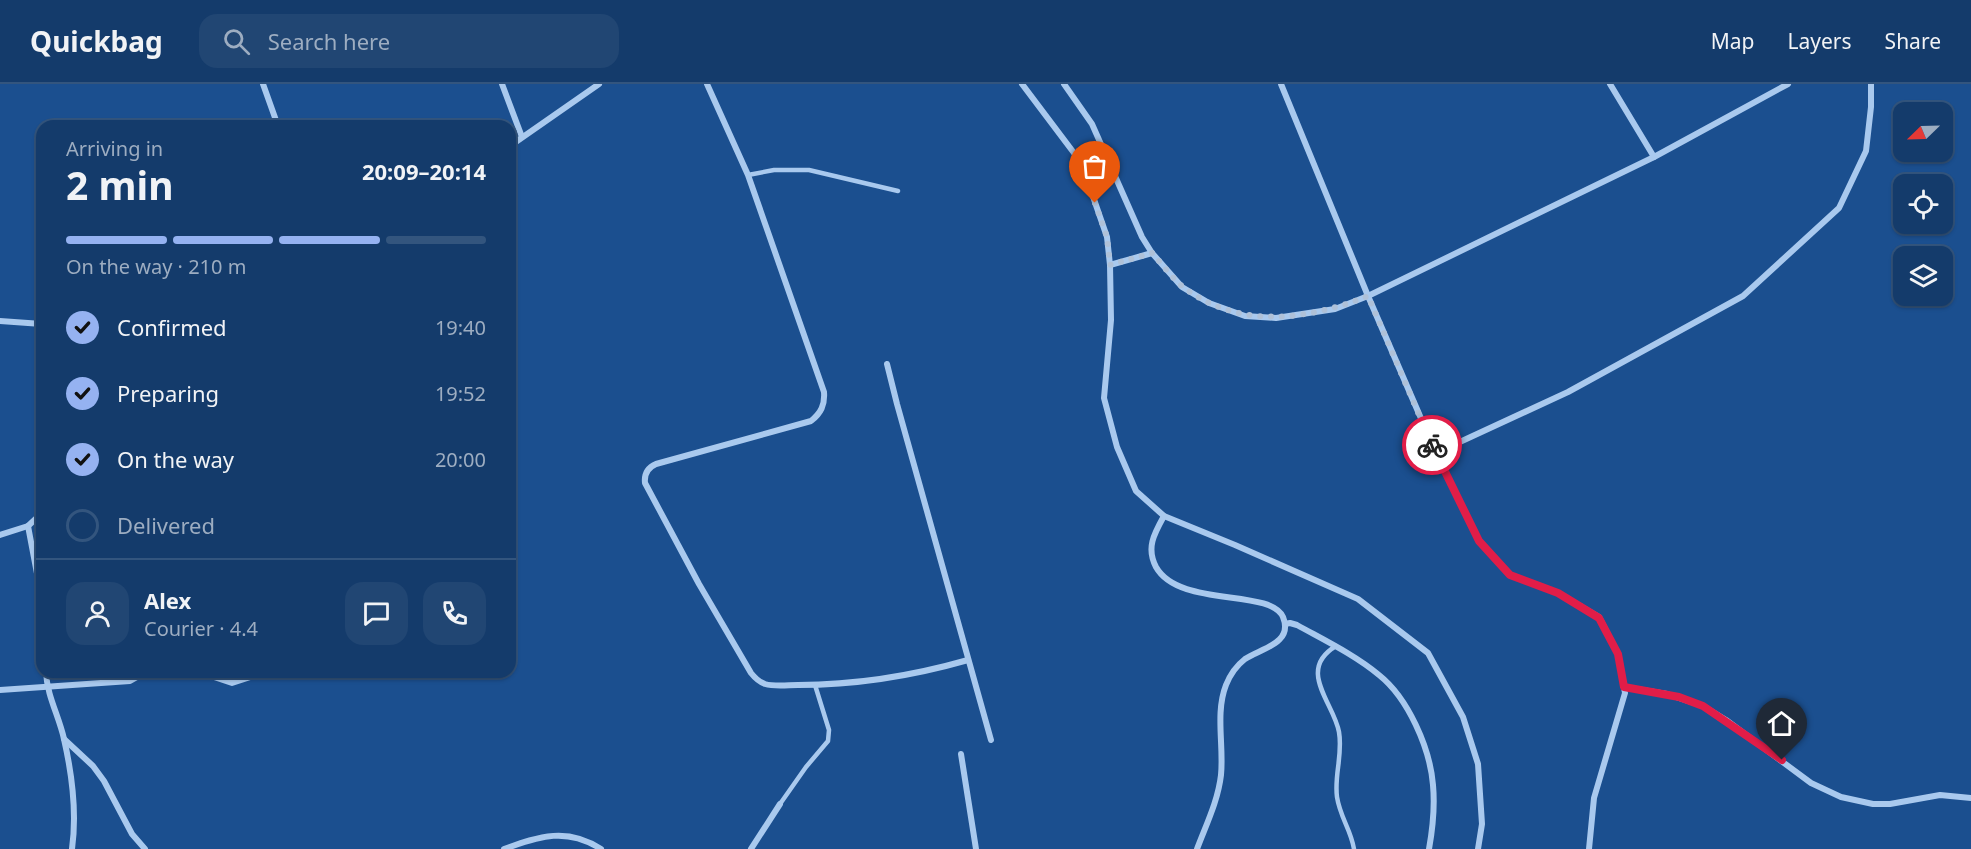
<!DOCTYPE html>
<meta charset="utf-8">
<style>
body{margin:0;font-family:"Noto Sans",sans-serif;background:#214673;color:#f1f3f6;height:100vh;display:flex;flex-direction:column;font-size:22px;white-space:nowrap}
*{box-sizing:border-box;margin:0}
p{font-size:20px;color:#9dadc1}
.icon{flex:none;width:33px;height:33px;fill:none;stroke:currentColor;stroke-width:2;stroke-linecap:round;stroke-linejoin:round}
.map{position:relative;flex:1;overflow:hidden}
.side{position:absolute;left:36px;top:36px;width:480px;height:558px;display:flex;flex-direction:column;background:#143b6b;border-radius:18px;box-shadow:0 2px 4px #0004,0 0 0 2px #33557e}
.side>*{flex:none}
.needle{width:39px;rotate:247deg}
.controls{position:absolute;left:1893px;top:18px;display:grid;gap:12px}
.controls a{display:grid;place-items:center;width:60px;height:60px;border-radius:12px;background:#143b6b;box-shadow:0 2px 4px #0004,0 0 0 2px #33557e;font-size:30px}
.pin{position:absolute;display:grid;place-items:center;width:51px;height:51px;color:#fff;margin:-62px -26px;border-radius:50% 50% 50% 0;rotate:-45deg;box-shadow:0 0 6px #0007}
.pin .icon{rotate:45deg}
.courier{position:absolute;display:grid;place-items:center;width:60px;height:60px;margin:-30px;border:4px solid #e11d48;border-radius:50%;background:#fff;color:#222;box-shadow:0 2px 8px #0007}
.overview em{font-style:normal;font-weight:700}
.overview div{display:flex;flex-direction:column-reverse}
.overview{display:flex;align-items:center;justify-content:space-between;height:102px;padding:0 30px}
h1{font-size:39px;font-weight:700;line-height:45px}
.bar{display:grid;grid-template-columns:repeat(4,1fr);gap:9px 6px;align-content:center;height:72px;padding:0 30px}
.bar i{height:8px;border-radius:4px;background:#33557e}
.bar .current{background:#95b2f1}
.bar p{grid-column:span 4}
.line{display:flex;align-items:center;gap:15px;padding:0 30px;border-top:2px solid #33557e}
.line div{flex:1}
.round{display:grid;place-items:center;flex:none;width:63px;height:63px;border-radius:18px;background:#214673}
ol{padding:0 30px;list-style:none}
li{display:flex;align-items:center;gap:18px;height:66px}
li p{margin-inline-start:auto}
li .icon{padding:6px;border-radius:50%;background:#95b2f1;color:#111;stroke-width:4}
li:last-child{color:#9dadc1}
li i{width:33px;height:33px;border:3px solid #33557e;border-radius:50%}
header{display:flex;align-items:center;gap:36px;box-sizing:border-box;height:84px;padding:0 30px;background:#143b6b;border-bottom:2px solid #33557e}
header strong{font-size:28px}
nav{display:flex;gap:33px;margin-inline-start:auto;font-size:21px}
.search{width:420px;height:54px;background:#214673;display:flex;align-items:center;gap:15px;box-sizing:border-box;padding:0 21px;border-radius:18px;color:#9dadc1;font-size:22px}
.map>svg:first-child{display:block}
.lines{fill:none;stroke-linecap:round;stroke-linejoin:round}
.lane{stroke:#a9c9ee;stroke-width:4.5}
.street{stroke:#a9c9ee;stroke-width:6}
.done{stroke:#afc1d8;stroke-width:6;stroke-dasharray:0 10.8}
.route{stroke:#e11d48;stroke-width:8}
</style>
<header>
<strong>Quickbag</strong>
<div class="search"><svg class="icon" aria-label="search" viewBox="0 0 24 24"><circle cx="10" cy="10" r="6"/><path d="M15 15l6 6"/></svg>Search here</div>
<nav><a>Map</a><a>Layers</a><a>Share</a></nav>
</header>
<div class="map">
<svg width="1971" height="765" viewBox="0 0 1971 765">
<rect width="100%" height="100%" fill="#1b4f8f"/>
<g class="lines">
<g class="lane">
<path d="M748 91 774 86H809L898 107"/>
<path d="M510 297 512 295"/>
<path d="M1336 562C1296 586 1334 619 1339 648 1343 671 1334 691 1337 713 1340 733 1351 746 1354 765"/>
<path d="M780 720 806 683 828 657 829 646 815 601"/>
</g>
<g class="street">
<path d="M263 0 278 42"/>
<path d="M502 0 522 53"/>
<path d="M707 0 748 91 824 308C825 321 821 329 811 337L656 380C647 384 644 390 645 399L699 500 751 589C755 594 759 598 765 600 775 603 788 601 798 601 856 601 912 592 968 576"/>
<path d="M1022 0 1074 69 1089 101 1107 153 1110 181"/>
<path d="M1064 0 1092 40 1142 153 1152 169 1182 203 1209 219 1245 232 1276 234 1335 225 1368 212 1654 73 1788 0"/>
<path d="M1281 0 1368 212 1436 369 1479 457 1510 491 1558 509 1599 533 1618 570 1625 609 1594 714 1589 765"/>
<path d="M1610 0 1654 73"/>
<path d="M510 62 599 0"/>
<path d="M1152 169 1110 181 1111 236 1104 314 1117 363 1136 407 1164 432 1235 461 1358 515 1428 569 1463 633 1478 680 1482 740 1478 765"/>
<path d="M0 237 42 240"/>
<path d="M887 280 897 320 991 656"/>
<path d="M1436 369 1568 308 1743 212 1839 124 1866 67 1871 23V0"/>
<path d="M1164 432C1154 450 1146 464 1156 483 1179 524 1270 504 1283 533 1294 560 1259 565 1245 575 1236 582 1230 591 1226 601 1215 629 1224 662 1221 691 1218 717 1206 741 1197 765"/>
<path d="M28 442 42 516"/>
<path d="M0 451 28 442 42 429"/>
<path d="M1285 540 1290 539 1297 541C1324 556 1355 571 1379 591 1408 614 1430 664 1433 701 1435 723 1433 743 1429 765"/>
<path d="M46 588C47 612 59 632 64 655 72 690 77 729 72 765"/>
<path d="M199 588 232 599 265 588"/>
<path d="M1624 603 1667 610 1703 622 1726 636 1811 699 1841 713 1873 720H1890L1940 711 1971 714"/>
<path d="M0 606 130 597 146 588"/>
<path d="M64 655 93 682 104 697 132 750 145 765"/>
<path d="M961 670 976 765"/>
<path d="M504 765C540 752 567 743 601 765"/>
<path d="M751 765 780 720"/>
</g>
</g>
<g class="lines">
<path class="done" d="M1095 119 1107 153 1110 181 1152 169C1162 180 1172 194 1183 203 1240 246 1307 236 1368 212L1432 361"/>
<path class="route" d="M1432 361 1479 457 1510 491 1558 509 1599 534 1618 570 1624 603 1679 613 1703 622 1782 676"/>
</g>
</svg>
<div class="controls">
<a><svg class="needle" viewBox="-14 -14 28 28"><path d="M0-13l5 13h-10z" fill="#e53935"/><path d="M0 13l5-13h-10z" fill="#9dadc1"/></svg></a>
<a><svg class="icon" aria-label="locate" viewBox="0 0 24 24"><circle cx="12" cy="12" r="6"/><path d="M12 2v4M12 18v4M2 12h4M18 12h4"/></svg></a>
<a><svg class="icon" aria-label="layers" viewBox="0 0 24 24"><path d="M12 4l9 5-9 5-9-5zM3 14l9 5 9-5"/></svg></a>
</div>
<div class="pin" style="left:1095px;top:119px;background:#ea580c"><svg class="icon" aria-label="bag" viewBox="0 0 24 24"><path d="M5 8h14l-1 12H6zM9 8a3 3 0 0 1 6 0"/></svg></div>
<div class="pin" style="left:1782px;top:676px;background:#1f2937"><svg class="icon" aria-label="home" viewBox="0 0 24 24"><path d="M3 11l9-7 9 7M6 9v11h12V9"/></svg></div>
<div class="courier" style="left:1432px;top:361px"><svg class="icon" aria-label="bike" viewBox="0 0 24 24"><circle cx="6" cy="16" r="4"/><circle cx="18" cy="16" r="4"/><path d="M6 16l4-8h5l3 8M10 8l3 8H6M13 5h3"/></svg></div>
<section class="side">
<div class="overview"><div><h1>2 min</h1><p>Arriving in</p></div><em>20:09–20:14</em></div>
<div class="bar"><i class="current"></i><i class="current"></i><i class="current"></i><i></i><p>On the way · 210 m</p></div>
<ol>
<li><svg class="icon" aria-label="check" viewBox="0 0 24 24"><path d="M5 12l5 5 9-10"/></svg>Confirmed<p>19:40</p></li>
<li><svg class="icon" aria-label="check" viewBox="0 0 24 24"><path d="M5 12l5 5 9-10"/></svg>Preparing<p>19:52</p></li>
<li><svg class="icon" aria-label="check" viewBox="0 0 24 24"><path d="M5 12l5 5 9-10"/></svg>On the way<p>20:00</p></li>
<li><i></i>Delivered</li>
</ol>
<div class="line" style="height:108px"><a class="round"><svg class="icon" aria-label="person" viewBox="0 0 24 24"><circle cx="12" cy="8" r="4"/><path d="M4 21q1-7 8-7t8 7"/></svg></a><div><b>Alex</b><p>Courier · 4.4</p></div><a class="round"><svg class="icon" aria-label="chat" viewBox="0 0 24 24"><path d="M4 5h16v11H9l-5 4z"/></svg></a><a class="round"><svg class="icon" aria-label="phone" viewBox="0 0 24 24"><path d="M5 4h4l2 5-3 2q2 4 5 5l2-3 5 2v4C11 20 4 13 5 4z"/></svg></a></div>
</section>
</div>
